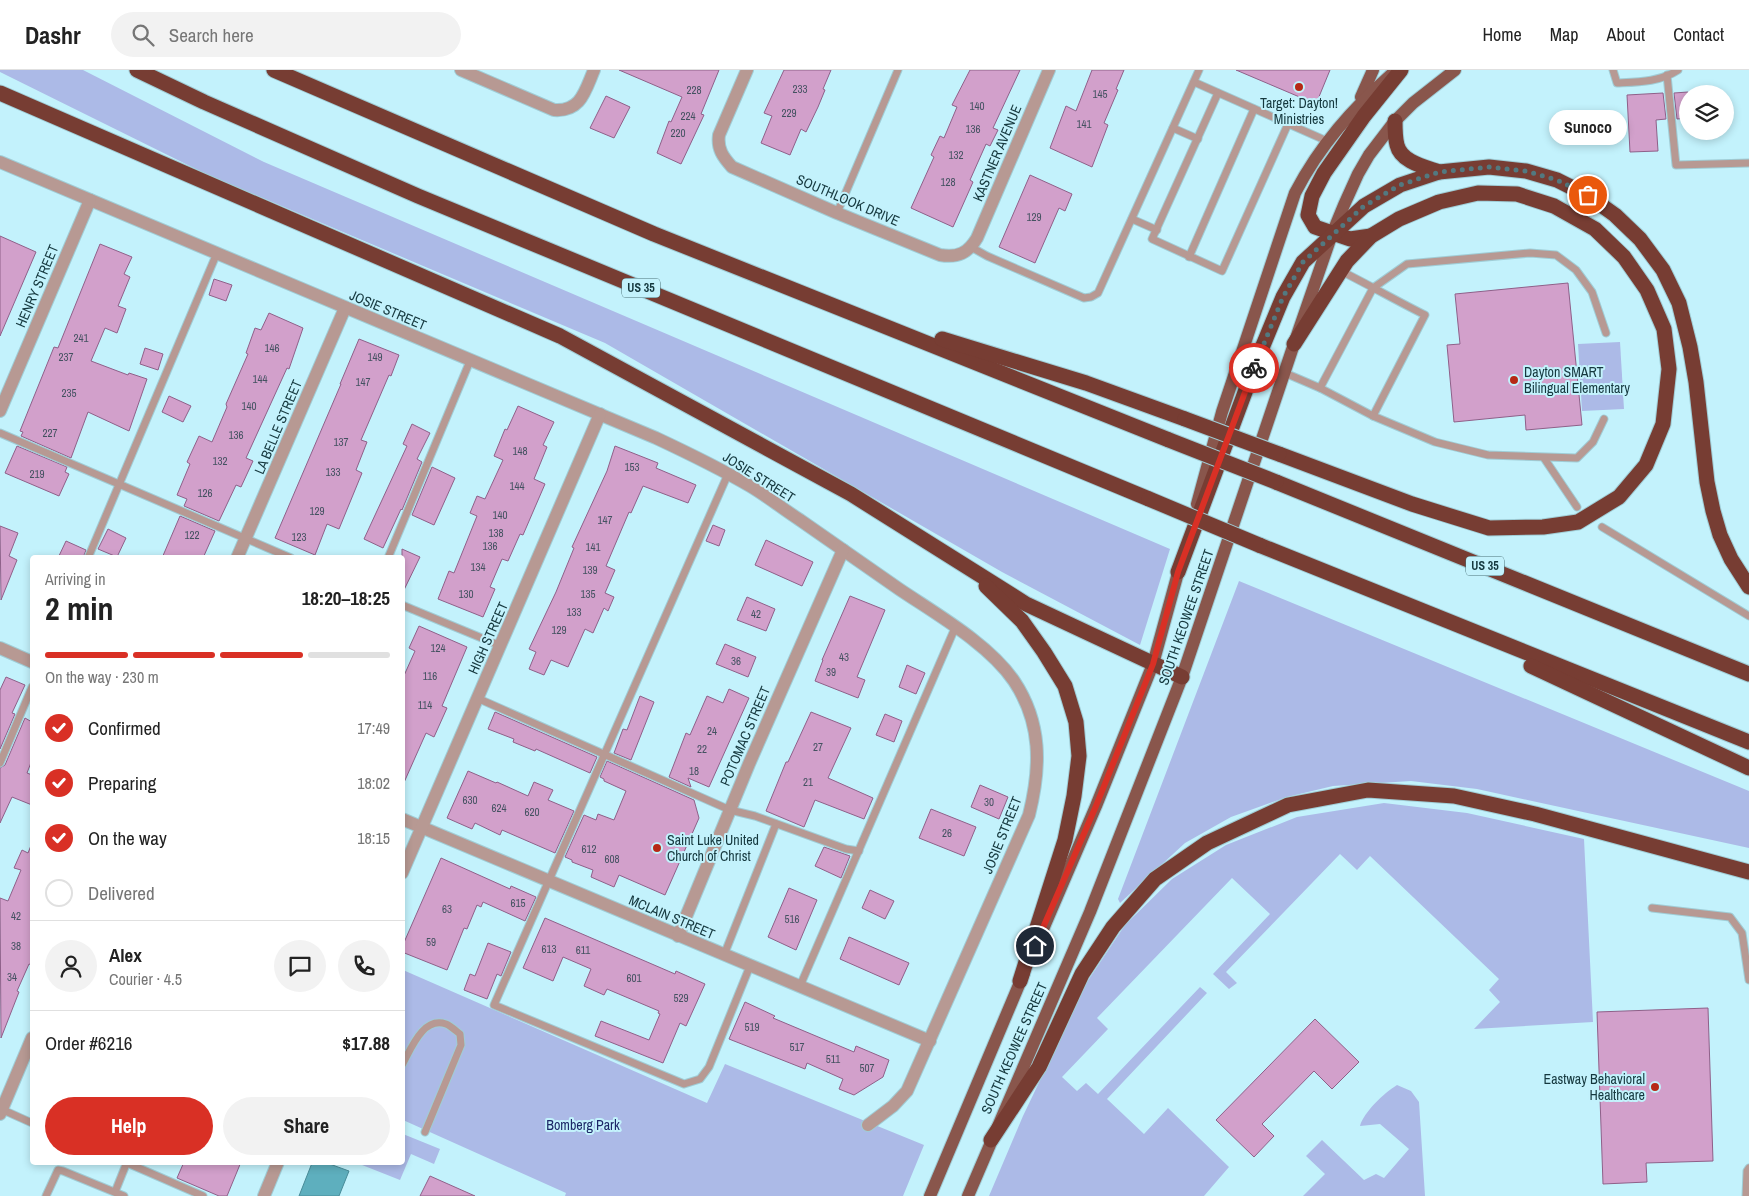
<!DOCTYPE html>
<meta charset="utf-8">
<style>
body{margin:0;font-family:"Archivo Narrow",sans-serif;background:#f2f2f2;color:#222;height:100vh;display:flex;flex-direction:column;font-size:19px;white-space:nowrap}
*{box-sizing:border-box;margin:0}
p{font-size:16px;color:#767676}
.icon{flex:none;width:28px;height:28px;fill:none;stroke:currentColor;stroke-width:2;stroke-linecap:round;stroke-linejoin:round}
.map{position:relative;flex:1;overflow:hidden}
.side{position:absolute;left:30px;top:485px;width:375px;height:610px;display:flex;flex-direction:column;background:#fff;border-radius:5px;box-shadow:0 2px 8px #0003}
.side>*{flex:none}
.controls{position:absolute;left:1679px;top:15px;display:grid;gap:10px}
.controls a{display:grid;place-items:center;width:55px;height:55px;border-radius:50%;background:#fff;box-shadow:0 2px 8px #0003;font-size:25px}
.pin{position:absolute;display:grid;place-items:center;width:42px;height:42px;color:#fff;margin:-21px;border:2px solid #fff;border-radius:50%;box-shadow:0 1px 5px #0007}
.courier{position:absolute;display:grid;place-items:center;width:50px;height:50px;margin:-25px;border:4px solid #d93025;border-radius:50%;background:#fff;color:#222;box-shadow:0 1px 6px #0007}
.bubble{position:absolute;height:35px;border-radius:18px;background:#fff;box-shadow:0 2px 8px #0003;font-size:16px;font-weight:800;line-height:35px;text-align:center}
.summary em{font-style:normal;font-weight:800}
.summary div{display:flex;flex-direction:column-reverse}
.summary{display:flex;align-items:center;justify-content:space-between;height:85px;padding:0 15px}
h1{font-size:32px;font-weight:800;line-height:38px}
.bar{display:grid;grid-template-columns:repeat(4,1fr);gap:8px 5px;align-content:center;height:60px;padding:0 15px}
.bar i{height:6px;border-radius:4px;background:#e0e0e0}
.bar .active{background:#d93025}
.bar p{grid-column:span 4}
.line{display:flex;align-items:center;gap:12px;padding:0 15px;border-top:1px solid #e0e0e0}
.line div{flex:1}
.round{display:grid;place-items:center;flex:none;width:52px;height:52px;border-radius:26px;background:#f2f2f2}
ol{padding:0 15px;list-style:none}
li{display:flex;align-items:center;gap:15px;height:55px}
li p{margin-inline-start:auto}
li .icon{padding:5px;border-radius:50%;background:#d93025;color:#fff;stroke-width:4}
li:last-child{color:#767676}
li i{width:28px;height:28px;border:2px solid #e0e0e0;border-radius:50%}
.button{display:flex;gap:10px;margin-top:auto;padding:10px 15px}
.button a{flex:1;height:58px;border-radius:30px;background:#d93025;color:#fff;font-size:20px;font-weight:800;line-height:58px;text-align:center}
.button a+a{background:#f2f2f2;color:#222}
header{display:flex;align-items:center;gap:30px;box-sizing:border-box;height:70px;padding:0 25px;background:#fff;border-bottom:1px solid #e0e0e0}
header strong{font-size:24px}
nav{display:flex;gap:28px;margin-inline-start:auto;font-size:18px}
.search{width:350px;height:45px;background:#f2f2f2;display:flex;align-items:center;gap:12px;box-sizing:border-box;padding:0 18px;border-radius:28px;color:#767676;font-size:19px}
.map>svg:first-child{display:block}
.green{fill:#acbae7}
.water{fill:#5eafbe;stroke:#488b98}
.building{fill:#d2a0cb;stroke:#8f6089}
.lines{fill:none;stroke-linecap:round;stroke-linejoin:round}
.service-casing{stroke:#a0cdd6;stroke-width:9}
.minor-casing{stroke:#a0cdd6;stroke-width:14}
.primary-casing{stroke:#a0cdd6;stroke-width:14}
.motorway-casing{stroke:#a0cdd6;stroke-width:17}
.service{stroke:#b79993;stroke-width:7}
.minor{stroke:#b79993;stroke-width:12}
.primary{stroke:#89564c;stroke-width:12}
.motorway{stroke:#773d33;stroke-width:15}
.motorway-bridge-casing{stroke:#a0cdd6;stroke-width:17;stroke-linecap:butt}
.motorway-bridge{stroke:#773d33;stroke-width:15}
.done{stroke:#527980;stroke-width:5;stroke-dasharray:0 9}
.route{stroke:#d93025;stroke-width:6}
.poi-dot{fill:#b62916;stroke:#c3f2fc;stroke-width:2}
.labels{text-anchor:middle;stroke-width:4;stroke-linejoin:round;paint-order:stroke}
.number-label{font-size:11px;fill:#445261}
.shield{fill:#c3f2fc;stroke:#497077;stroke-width:1}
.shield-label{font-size:12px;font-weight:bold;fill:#15383e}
.poi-label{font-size:14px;fill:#15383e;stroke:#c3f2fc;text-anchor:start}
.street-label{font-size:14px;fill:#15383e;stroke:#c3f2fc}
.park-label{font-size:14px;fill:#1d2767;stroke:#c3f2fc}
</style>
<header>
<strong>Dashr</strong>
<div class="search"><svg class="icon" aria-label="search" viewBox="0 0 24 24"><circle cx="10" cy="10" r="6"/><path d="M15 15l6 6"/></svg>Search here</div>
<nav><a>Home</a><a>Map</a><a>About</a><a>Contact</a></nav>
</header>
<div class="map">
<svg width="1749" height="1126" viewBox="0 0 1749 1126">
<rect width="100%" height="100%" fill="#c3f2fc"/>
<g class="green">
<path d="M0 0H83L264 92 1170 479 1140 575 1002 502 605 273 206 104 0 2Z"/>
<path d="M1620 272 1624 339 1582 341 1578 274Z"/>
<path d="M1239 511 1749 721V778L1477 719 1411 711 1333 716 1287 727 1231 747 1185 773 1120 833 1118 829Z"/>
<path d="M1384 733 1467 743 1584 769 1593 952 1474 959 1500 932 1489 920 1499 909 1370 786 1357 800 1340 784 1226 902 1237 913 1229 919 1213 904 1270 844 1232 808 1097 948 1108 959 1062 1007 1077 1021 1086 1013 1098 1024 1200 917 1207 923 1107 1029 1144 1064 1168 1038 1229 1097 1204 1126H989L1023 1046 1087 912 1125 855 1172 809 1226 775 1297 747Z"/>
<path d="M403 900 707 1033 725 994 924 1075 903 1126H565L566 1123 403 1050Z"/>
<path d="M1397 1015 1411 1021 1419 1032 1425 1126H1303L1325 1104 1306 1086 1322 1070 1364 1110 1376 1104 1384 1108 1409 1079 1380 1054 1360 1056C1364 1042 1384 1023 1397 1015Z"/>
<path d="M403 1064 440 1079 434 1094 411 1084 400 1110 357 1093 402 1092Z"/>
</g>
<path class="water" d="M312 1093H327L349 1101 339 1126H299Z"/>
<g class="building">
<path d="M619 0H719L701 44 704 45 681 94 657 83 669 51 671 52 682 27Z"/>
<path d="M784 0H831L823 19 825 20 818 37 806 62 801 59 790 85 761 73 772 46 764 43Z"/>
<path d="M970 0H1020L993 58 998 60 990 76 986 74 970 110 973 112 953 157 911 138 934 87 931 85 940 66 944 68 957 37 952 35Z"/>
<path d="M1092 0H1124L1116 19 1118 20 1104 53 1108 55 1092 97 1050 78 1066 36 1076 41Z"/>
<path d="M1236 0H1330L1316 34Z"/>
<path d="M1688 22V48L1677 49 1674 23Z"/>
<path d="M1663 23 1666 49 1656 50 1658 81 1630 82 1627 25Z"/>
<path d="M606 26 630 37 614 68 590 58Z"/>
<path d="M1030 105 1072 124 1065 141 1059 138 1035 193 999 177Z"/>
<path d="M0 166 36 182 0 266Z"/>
<path d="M100 174 132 187 124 204 130 207 118 236 126 239 117 263 105 258 91 291 128 305 129 303 147 309 129 361 88 342 71 388 21 366 23 362 20 361 54 277 58 278Z"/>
<path d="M214 209 232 215 226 231 209 225Z"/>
<path d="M1568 213 1582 355 1526 360 1525 345 1454 352 1447 275 1460 274 1455 224Z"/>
<path d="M269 243 303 258 289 299 287 298 246 388 253 391 241 417 236 415 219 451 184 436 187 429 177 425 190 394 187 392 199 366 212 372 227 337 226 334 248 284 246 283 255 258 261 260Z"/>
<path d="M359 269 399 285 391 306 389 305 361 370 367 372 356 400 362 403 339 459 327 454 315 485 275 468 341 314H340Z"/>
<path d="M145 278 163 284 158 300 140 294Z"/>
<path d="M169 326 191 336 183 352 162 342Z"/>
<path d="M518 336 554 352 543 375 547 377 534 409 545 414 523 465 520 464 508 491 502 489 490 517 495 519 483 547 438 529 449 501 454 503 477 446 470 443 477 426 485 429 503 390 494 386 505 359 507 360Z"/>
<path d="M412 354 430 363 417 389 422 392 402 440 401 439 383 478 364 469 407 376 403 374Z"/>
<path d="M17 376 67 397 65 402 69 404 59 426 5 403Z"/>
<path d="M615 376 658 393 656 398 696 415 688 433 643 416 631 443 629 442 606 496 615 500 605 523 614 527 608 541 604 538 593 563 585 559 568 597 551 590 544 605 529 599 536 582 529 579 556 522 574 478 572 477 607 401Z"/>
<path d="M432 397 455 408 434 455 412 445Z"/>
<path d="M180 446 215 461 203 488H162Z"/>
<path d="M713 455 725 460 719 476 706 471Z"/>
<path d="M0 456 18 463 9 486 17 490 1 530Z"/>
<path d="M108 459 126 468 117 487 98 479Z"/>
<path d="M766 470 813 492 802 516 755 495Z"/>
<path d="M66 471 86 480 83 488H58Z"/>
<path d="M402 479 420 487 402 524Z"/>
<path d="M850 526 885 540 857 607 865 610 858 628 815 611 823 590H822Z"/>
<path d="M747 527 775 539 766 561 737 550Z"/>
<path d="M419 556 467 577 442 636 447 638 434 667 426 663 402 717V610L415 581 409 578Z"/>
<path d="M725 574 756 587 748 607 716 594Z"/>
<path d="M907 595 925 603 916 624 899 617Z"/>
<path d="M6 607 25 615 12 643 15 644 0 679V620Z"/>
<path d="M729 619 749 628 709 717 688 708 691 717 669 707 686 663 690 665 707 626 723 633Z"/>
<path d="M640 626 654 632 631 690 614 683 623 659 627 660Z"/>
<path d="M495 642 597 687 590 703 536 679 535 681 513 672 514 669 488 659Z"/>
<path d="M811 642 851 658 828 708 873 728 864 749 815 730 804 757 766 741 786 692H788Z"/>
<path d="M885 644 902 651 894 672 876 665Z"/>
<path d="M25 648 32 652V690L27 703 32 705V735L12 727 0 753V698L5 695Z"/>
<path d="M607 691 694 730 699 748 665 825 619 805 614 817 591 807 593 800 572 792V790L565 787 584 745 596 750 598 744 614 750 626 721 604 711V709L600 707Z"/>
<path d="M468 701 496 713 497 712 528 726 534 712 553 720 548 730 574 741 555 783 502 760 500 765 475 753 472 759 447 748Z"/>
<path d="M980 715 1008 727 999 749 971 737Z"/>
<path d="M931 739 976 757 964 786 919 768Z"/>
<path d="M32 773V895L29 894 17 921 19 922 1 968 0 828 8 831 21 800 14 798 22 780 28 783Z"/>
<path d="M824 777 850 786 841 808 815 796Z"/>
<path d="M441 788 510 819 511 816 536 827 525 851 483 832 481 837 477 835 467 859 464 858 447 900 402 882V877Z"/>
<path d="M789 818 817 830 796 880 768 867Z"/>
<path d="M870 820 894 831 885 849 862 838Z"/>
<path d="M545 848 675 904 676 901 705 914 686 956 680 953 663 993 595 966 601 951 649 970 660 944 658 943 659 941 607 919 604 925 584 916 591 899 563 887 553 911 523 898Z"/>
<path d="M849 867 909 893 899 915 840 889Z"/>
<path d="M488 873 511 882 501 906 497 904 487 929 464 920 470 904 475 906Z"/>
<path d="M745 932 775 946 773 948 854 982 856 976 889 990 883 1007 854 1025 839 1019 843 1009 807 993 805 999 729 969Z"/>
<path d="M1708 938 1713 1091 1646 1093 1647 1112 1603 1114 1597 942Z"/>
<path d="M1315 949 1359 992 1332 1019 1314 1001 1262 1054 1274 1066 1254 1087 1216 1050Z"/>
<path d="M184 1092H241L227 1126H219L177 1108Z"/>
<path d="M430 1106 475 1126H420Z"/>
</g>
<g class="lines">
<defs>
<g id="service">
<path d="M1613 0 1617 13C1638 12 1660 12 1678 0"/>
<path d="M1667 5 1676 95 1749 93"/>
<path d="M1194 12 1327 71"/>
<path d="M1218 23 1152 169 1222 201 1288 54"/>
<path d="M1173 58 1198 69"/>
<path d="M837 143 898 0"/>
<path d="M1132 149 1157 160"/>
<path d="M971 177 987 186 1084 228 1091 227 1098 223 1199 0"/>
<path d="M1189 187 1254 39"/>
<path d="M1341 201C1369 215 1397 231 1425 245L1373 346 1320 318 1373 218 1407 194 1530 183 1556 185 1576 200 1592 222 1606 263"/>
<path d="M1285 303 1320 318"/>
<path d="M1373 346 1435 372 1488 385 1577 388 1593 372 1604 349"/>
<path d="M0 363 291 488"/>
<path d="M1544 388 1577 437"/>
<path d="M728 404 494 935 684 1014 700 1009 709 997 750 896"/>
<path d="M1602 457 1749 546"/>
<path d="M88 488 217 183"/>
<path d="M388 488 470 291"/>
<path d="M402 535 501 576"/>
<path d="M477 628 730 740 755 746 846 779 859 781"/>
<path d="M0 693 32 617"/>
<path d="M1652 838 1730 847 1742 863 1749 910"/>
<path d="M724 885 776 754"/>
<path d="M800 916 955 558"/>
<path d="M402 995C411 979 423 946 446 954 451 956 456 961 460 964L461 975 425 1062"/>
<path d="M1 1039 32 1053"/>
<path d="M125 1092 203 1126"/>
<path d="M115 1122 127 1092"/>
<path d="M46 1126 58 1100 63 1101 124 1126"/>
<path d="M1746 1126 1747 1101 1749 1098"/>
</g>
<g id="minor">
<path d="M461 0 554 40C581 42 585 21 594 0"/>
<path d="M747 0 719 65C717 79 723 87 732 97L837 143 940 185C958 188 968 183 977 168L1049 0"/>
<path d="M0 92 656 368C688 383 719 398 750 416 767 426 783 439 800 450 833 473 866 496 899 519 936 544 989 574 1014 611 1042 653 1041 697 1029 745L907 1021 893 1036 868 1055"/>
<path d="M0 341 90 130"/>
<path d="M237 488 345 238"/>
<path d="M0 578 32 592"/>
<path d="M402 749 930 971"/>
<path d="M402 803 600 344"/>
<path d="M678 866 749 694 843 480"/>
<path d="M0 1044 32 968"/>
<path d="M264 1126 278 1092"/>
</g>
<g id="primary">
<path d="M1361 27 1373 0"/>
<path d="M1197 434 1222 342 1295 123C1320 75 1352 39 1393 3"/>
<path d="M1044 857 1096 736 1153 594 1181 492"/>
<path d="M930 1126 1024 903"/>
<path d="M968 1126 1090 842 1182 607 1294 274 1332 164 1344 135 1358 104 1369 85 1395 51 1413 33 1455 0"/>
</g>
<g id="motorway">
<path d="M137 0 204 32 418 126 1149 429"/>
<path d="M274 0 654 164 1169 370"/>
<path d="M0 23 560 266 851 424 1026 534 1182 607"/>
<path d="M1395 51C1395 59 1395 68 1397 75 1401 92 1425 97 1439 102"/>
<path d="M1371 166 1350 169 1315 157 1308 145 1312 126 1324 103 1364 46 1401 0"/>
<path d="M942 269 1086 313 1185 349"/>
<path d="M1279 384 1412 434 1489 458 1543 457 1578 452 1619 427 1646 395 1663 354 1669 299 1664 259 1647 220 1624 187 1595 159 1554 136 1517 124 1478 123 1439 132 1399 149 1371 166 1347 191 1294 274"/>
<path d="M1276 412 1749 604"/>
<path d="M1259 475 1749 672"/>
<path d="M1178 502 1257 290 1283 227 1303 192 1364 136 1400 115 1439 102 1489 97 1526 101 1557 110 1587 125 1615 145 1640 169 1663 200 1679 233 1690 277 1696 312 1707 412 1713 441 1720 465 1731 489 1749 517"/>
<path d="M986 516 1022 551 1044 582 1065 616 1076 652 1079 686 1074 726 1065 770 1020 911"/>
<path d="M1531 596 1749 698"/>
<path d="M991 1070 1039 997 1082 904 1113 857 1155 809 1207 773 1288 735 1368 720 1454 726 1535 744 1749 802"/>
</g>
</defs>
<use href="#service" class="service-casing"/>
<use href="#minor" class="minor-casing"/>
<use href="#primary" class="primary-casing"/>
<use href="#motorway" class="motorway-casing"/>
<use href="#service" class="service"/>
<use href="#minor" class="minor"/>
<use href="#primary" class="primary"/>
<use href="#motorway" class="motorway"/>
<defs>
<g id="motorway-bridge">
<path d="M1185 349 1279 384"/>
<path d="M1169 370 1276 412"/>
<path d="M1149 429 1259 475"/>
</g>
</defs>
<use href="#motorway-bridge" class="motorway-bridge-casing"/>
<use href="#motorway-bridge" class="motorway-bridge"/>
</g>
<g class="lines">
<path class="done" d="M1254 298 1283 227 1303 192 1364 136 1400 115 1439 102 1489 97 1526 101 1557 110 1588 125"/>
<path class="route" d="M1035 876 1096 736 1153 594 1178 502 1254 298"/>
</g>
<g class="poi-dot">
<circle cx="1299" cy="17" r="5"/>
<circle cx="1514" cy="310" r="5"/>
<circle cx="657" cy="778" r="5"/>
<circle cx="1655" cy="1017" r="5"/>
</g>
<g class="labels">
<g class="number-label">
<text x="800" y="23">233</text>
<text x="694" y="24">228</text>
<text x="1100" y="28">145</text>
<text x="977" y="40">140</text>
<text x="789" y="47">229</text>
<text x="688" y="50">224</text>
<text x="1084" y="58">141</text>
<text x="973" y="63">136</text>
<text x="678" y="67">220</text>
<text x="956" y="89">132</text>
<text x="948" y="116">128</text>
<text x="1034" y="151">129</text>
<text x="81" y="272">241</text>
<text x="272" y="282">146</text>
<text x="66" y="291">237</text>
<text x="375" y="291">149</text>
<text x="260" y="313">144</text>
<text x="363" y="316">147</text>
<text x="69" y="327">235</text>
<text x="249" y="340">140</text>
<text x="50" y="367">227</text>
<text x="236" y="369">136</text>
<text x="341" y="376">137</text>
<text x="520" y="385">148</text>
<text x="220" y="395">132</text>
<text x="632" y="401">153</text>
<text x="333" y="406">133</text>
<text x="37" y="408">219</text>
<text x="517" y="420">144</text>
<text x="205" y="427">126</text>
<text x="317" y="445">129</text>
<text x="500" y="449">140</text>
<text x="605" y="454">147</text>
<text x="496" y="467">138</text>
<text x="192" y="469">122</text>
<text x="299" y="471">123</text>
<text x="490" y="480">136</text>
<text x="593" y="481">141</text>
<text x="478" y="501">134</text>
<text x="590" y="504">139</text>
<text x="466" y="528">130</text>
<text x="588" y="528">135</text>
<text x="574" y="546">133</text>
<text x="756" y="548">42</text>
<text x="559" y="564">129</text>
<text x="438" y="582">124</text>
<text x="844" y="591">43</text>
<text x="736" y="595">36</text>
<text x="831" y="606">39</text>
<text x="430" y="610">116</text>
<text x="425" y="639">114</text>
<text x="712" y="665">24</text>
<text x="818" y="681">27</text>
<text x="702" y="683">22</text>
<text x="694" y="705">18</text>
<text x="808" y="716">21</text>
<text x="470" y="734">630</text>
<text x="989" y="736">30</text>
<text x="499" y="742">624</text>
<text x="532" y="746">620</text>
<text x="947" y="767">26</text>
<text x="589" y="783">612</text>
<text x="612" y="793">608</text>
<text x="518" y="837">615</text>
<text x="447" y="843">63</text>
<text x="16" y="850">42</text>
<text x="792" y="853">516</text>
<text x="431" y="876">59</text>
<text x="16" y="880">38</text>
<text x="549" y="883">613</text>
<text x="583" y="884">611</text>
<text x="12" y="911">34</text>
<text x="634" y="912">601</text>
<text x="681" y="932">529</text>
<text x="752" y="961">519</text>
<text x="797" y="981">517</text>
<text x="833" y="993">511</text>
<text x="867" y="1002">507</text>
</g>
<g class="shield">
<rect x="622" y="208.5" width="38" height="19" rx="4"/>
<rect x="1466" y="486.5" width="38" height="19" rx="4"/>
</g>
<g class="shield-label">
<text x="641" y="222">US 35</text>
<text x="1485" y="500">US 35</text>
</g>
<g class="poi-label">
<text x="1299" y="38" text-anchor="middle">Target: Dayton!<tspan x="1299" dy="16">Ministries</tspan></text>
<text x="1524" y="307">Dayton SMART<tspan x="1524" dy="16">Bilingual Elementary</tspan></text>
<text x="667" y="775">Saint Luke United<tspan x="667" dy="16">Church of Christ</tspan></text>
<text x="1645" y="1014" text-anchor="end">Eastway Behavioral<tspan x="1645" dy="16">Healthcare</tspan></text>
</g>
<g class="street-label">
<text transform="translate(997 83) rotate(-67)" y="5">KASTNER AVENUE</text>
<text transform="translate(848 130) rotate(23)" y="5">SOUTHLOOK DRIVE</text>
<text transform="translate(37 216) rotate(-67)" y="5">HENRY STREET</text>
<text transform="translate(388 240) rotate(23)" y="5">JOSIE STREET</text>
<text transform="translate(278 357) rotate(-67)" y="5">LA BELLE STREET</text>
<text transform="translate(759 407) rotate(32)" y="5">JOSIE STREET</text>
<text transform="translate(1186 547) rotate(-71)" y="5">SOUTH KEOWEE STREET</text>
<text transform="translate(488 568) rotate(-66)" y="5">HIGH STREET</text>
<text transform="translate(745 666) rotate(-67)" y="5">POTOMAC STREET</text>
<text transform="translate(1002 765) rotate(-68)" y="5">JOSIE STREET</text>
<text transform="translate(672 847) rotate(23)" y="5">MCLAIN STREET</text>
<text transform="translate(1014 978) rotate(-66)" y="5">SOUTH KEOWEE STREET</text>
</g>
<g class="park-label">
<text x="583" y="1060">Bomberg Park</text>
</g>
</g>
</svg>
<div class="controls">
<a><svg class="icon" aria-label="layers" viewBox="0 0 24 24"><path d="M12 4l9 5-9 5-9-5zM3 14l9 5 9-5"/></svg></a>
</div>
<div class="pin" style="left:1588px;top:125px;background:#ea580c"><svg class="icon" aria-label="bag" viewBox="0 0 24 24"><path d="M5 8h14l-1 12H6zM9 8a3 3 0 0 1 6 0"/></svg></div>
<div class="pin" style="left:1035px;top:876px;background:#1f2937"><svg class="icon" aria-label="home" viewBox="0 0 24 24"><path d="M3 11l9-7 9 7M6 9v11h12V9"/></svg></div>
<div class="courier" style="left:1254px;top:298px"><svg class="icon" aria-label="bike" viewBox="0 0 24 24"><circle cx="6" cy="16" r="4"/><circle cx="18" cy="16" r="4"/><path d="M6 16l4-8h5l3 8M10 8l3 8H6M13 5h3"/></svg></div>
<div class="bubble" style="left:1549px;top:40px;width:78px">Sunoco</div>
<section class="side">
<div class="summary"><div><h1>2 min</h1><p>Arriving in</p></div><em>18:20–18:25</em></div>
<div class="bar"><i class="active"></i><i class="active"></i><i class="active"></i><i></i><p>On the way · 230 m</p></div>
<ol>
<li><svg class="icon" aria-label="check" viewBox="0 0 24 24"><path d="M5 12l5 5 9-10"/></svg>Confirmed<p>17:49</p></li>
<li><svg class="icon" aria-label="check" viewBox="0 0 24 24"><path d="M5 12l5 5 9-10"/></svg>Preparing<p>18:02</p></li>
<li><svg class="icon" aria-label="check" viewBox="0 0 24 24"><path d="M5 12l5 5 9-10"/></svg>On the way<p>18:15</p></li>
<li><i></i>Delivered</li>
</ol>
<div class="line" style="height:90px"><a class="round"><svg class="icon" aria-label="person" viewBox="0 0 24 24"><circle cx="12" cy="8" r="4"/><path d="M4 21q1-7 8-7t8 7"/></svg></a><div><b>Alex</b><p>Courier · 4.5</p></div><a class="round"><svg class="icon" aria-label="chat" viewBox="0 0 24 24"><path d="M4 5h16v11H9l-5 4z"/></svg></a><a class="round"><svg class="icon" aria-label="phone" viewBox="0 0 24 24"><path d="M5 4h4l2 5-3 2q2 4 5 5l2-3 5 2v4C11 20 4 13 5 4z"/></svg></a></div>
<div class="line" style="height:65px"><div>Order #6216</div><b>$17.88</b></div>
<div class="button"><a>Help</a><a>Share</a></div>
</section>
</div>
